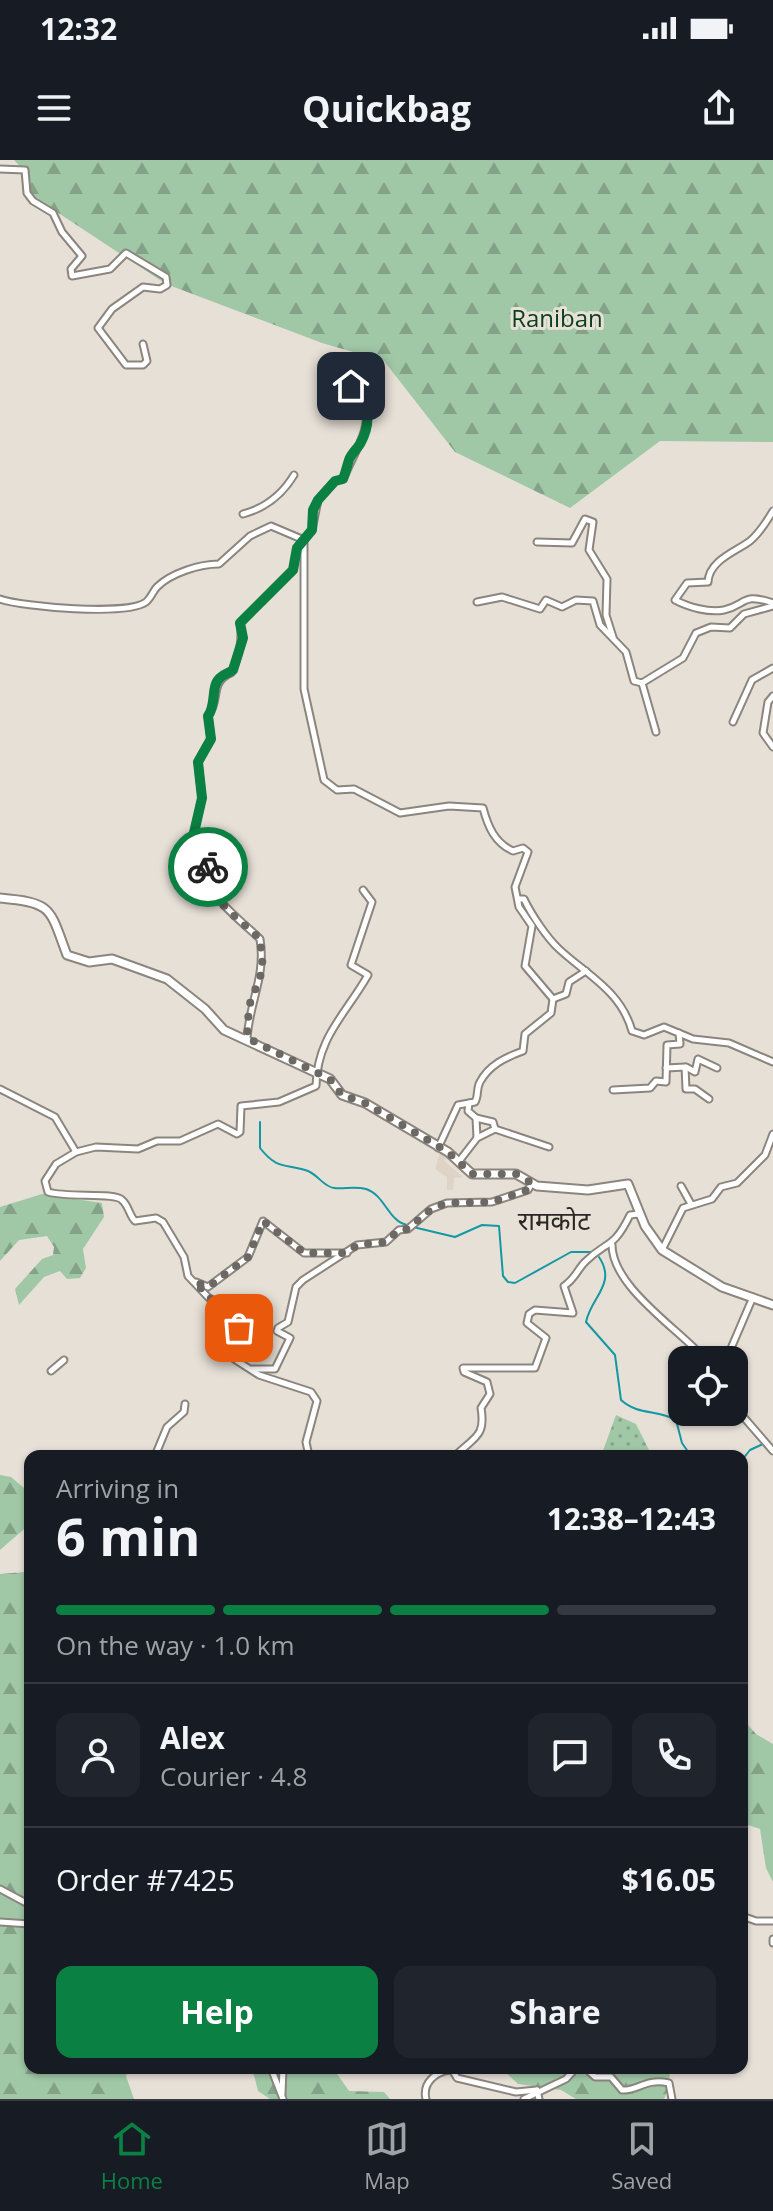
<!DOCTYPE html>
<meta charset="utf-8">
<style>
body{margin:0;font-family:"Open Sans","Noto Sans Devanagari",sans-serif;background:#20242c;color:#f1f3f6;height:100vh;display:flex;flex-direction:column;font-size:30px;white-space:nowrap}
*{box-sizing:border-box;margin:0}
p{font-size:26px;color:#9ea1a6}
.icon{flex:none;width:44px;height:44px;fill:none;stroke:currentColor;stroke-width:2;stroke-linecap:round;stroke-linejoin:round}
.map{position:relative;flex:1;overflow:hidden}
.sheet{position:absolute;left:24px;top:1290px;width:724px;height:624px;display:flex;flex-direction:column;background:#171b24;border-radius:16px;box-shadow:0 2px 6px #0004}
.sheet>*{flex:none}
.controls{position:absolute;left:668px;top:1186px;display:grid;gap:16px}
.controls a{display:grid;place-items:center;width:80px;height:80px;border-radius:16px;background:#171b24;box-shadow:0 2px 6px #0004;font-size:40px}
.pin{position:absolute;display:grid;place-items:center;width:68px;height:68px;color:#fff;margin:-34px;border-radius:16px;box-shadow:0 4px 12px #0006}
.courier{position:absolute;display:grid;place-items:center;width:80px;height:80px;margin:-40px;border:6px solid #0b8043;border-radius:50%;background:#fff;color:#222;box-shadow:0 2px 10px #0007}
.summary em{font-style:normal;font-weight:700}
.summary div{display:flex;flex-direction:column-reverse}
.summary{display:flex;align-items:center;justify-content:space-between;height:136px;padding:0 32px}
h1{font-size:52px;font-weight:700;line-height:60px}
.bar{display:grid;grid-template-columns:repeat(4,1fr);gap:12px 8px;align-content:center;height:96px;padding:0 32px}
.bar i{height:10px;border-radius:6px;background:#363941}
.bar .current{background:#0b8043}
.bar p{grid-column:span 4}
.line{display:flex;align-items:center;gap:20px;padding:0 32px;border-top:2px solid #363941}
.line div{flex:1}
.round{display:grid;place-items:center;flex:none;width:84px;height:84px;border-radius:16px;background:#20242c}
.cta{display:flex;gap:16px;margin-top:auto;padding:16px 32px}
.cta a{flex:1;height:92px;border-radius:16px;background:#0b8043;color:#fff;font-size:32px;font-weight:700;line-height:92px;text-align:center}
.cta a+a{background:#20242c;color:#f1f3f6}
.status{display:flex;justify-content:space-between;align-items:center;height:56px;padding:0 40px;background:#171b24;direction:ltr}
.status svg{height:22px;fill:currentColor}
header{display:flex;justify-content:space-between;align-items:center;height:104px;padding:0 32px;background:#171b24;font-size:36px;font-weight:700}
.tabs{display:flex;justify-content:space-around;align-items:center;height:112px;border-top:2px solid #363941;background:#171b24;font-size:22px;color:#9ea1a6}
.tabs a{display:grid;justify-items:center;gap:4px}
.tabs .current{color:#0b8043}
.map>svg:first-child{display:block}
.built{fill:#ded3c5}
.grass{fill:url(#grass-dots)}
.forest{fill:url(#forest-firs)}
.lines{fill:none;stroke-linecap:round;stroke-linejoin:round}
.stream{stroke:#1498a3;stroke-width:2}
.minor-casing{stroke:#8b857d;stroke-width:9}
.major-casing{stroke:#8b857d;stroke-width:11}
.minor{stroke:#fff;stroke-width:5}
.major{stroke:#fff;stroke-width:7}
.done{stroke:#6c6863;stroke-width:8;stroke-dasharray:0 14.4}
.route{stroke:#0b8043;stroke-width:10}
.labels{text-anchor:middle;stroke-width:6;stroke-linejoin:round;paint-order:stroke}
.park-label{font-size:24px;fill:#0b3f1c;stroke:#e7e0d7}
.neighbourhood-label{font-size:26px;fill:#2a2724;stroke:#e7e0d7}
</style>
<div class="status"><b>12:32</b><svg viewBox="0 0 49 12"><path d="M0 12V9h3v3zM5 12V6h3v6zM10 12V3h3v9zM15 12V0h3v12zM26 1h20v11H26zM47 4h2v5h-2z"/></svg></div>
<header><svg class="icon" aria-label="menu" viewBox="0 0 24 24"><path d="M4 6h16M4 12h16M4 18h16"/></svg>Quickbag<svg class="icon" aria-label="share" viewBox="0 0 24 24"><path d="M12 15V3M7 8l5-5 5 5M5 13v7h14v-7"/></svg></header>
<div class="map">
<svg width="773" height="1939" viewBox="0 0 773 1939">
<defs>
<pattern id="grass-dots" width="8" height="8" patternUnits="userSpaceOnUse" patternTransform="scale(2)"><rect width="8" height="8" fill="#a0c8a7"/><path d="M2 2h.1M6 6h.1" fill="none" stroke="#83a288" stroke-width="1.8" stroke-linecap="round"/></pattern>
<pattern id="forest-firs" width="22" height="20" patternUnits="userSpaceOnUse" patternTransform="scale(2)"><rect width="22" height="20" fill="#a0c8a7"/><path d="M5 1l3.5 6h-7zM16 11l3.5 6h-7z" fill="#83a288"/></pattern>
</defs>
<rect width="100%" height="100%" fill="#e7e0d7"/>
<path class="built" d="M441 990 448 995 444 1001 463 1017 454 1018 453 1030H447V1017L435 1009Z"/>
<path class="grass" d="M616 1255 636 1264 652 1296H601Z"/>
<g class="forest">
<path d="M14 0H773V282L660 281 570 348 455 292 384 201 322 183 166 124 28 33V15Z"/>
<path d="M42 1034 102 1043 104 1057 83 1089 86 1108 80 1118 67 1119 60 1111 44 1117 19 1145 15 1129 42 1099 53 1095 54 1087 47 1076 19 1080 0 1101V1047Z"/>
<path d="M0 1315 11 1317 30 1333V1364L0 1390Z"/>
<path d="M25 1412 30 1414V1908H130L126 1916 134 1939H0V1414Z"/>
<path d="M742 1558 756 1574 773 1584V1722L766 1708 760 1669 742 1663Z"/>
<path d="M240 1908H333L349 1931 384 1932 390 1939H270L258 1931 254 1915Z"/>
<path d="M501 1908H670L669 1927 664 1939H576L561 1930 518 1924Z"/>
</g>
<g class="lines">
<g class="stream">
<path d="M260 962V988C278 1011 286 1003 308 1011 318 1015 324 1027 334 1028 345 1029 355 1026 366 1029 385 1035 388 1061 407 1065"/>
<path d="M413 1067 455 1077 482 1065 499 1066 503 1116 508 1122 515 1123 571 1092H592"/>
<path d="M599 1097C617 1124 591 1137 586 1162L615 1195 621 1240C639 1256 657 1249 676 1260L682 1283 691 1296"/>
<path d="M742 1300 750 1290 763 1284"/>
</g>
<defs>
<g id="minor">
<path d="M0 9 25 10 27 33 33 41 53 53 62 72 82 96 71 109 72 116 110 109 126 93 166 117 167 125 160 129 143 127 112 149 98 168 126 205H143L147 201 143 184"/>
<path d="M350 236 353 223"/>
<path d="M773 351C767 361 760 373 750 381 737 391 709 400 708 422L687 423 675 440C688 447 709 453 724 450 747 445 741 432 773 443"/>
<path d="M243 354C265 348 282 335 294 315"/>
<path d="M304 381V529L324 620 337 630 354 629 400 653 449 646 483 648C488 667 495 683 513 691L523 688 528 692 515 727 519 747 532 766 525 806 553 839"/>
<path d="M537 382 572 383 585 359 593 362 589 390 607 419 606 455 613 477"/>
<path d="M0 439C23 447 127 456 146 442 151 438 153 431 157 427 171 413 200 404 219 404L250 376 271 366 304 380"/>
<path d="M477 442 502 437 540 449 546 440 562 447 576 440 593 441 600 465 626 492 634 521 642 523"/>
<path d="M642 523 683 498 696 473 711 467 730 468 744 454 773 446"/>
<path d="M642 523 656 572"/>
<path d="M773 536 768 542 763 573 773 587"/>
<path d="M733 562 752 520 773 508"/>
<path d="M518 739H524C531 754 547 778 559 789 587 815 621 831 632 871L644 875 664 867 693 879 729 883 773 902"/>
<path d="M553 839 566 834 569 822 586 811"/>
<path d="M247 878C250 840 266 816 260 779 245 764 209 738 207 715 206 706 210 699 208 690L193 677 202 638 198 602 211 579 208 556C221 539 209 523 231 513 239 496 243 482 240 463L293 410 297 388 312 370 318 340 335 321 343 319C366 268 383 254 339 208"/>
<path d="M686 907 695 912 698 899 717 908"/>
<path d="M666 908 685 907 686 929H695L709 939"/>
<path d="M0 929 55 957 76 992"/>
<path d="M613 930 650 928 656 921 666 922 667 885 680 884 679 873"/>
<path d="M476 958 493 962 495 969"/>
<path d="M477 978 495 969 549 987"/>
<path d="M438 988 458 945 475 942C479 935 476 929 480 922 489 905 506 897 523 891L525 874 551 853 553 839"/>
<path d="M460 1000 477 978 476 958 468 951 469 943"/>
<path d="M681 1026 691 1044"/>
<path d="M612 1085C612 1127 680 1170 706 1200"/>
<path d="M662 1090 683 1048 712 1039 721 1027 737 1023 765 995 773 974"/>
<path d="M196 1122 208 1127 248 1097 263 1061 304 1093H347"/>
<path d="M726 1200 753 1137"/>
<path d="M252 1209H275L290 1178 277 1171 278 1168 288 1162 296 1127 303 1120 357 1085 386 1082 399 1070 408 1069 431 1049 447 1043 492 1042 528 1030 532 1023"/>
<path d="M51 1211 64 1200"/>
<path d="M734 1246 773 1291"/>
<path d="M155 1296 167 1267 184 1252 185 1244"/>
<path d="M309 1296 306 1282 317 1241 311 1232 259 1215 234 1199 243 1174 188 1116 184 1097 163 1062 156 1058 135 1061C129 1055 129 1046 122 1040 115 1032 68 1038 48 1032L45 1021 56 1004 76 992 96 987 138 989 157 981H180L218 964 237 974 240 972 241 946 279 942 316 926C317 877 346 854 368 815L351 805 372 742 363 730"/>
<path d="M455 1296C474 1277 486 1277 481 1248L490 1234 487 1222 464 1212 463 1208H535L546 1178 527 1163 529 1154 535 1150 573 1153 564 1126C575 1119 577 1110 585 1102 607 1080 613 1090 630 1055L639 1054"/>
<path d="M0 1729 30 1745"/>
<path d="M742 1756 756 1761H773"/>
<path d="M0 1762 30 1764"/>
<path d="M773 1783V1779"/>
<path d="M250 1908H256"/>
<path d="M271 1908 283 1939"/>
<path d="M451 1908 457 1918 516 1932 537 1930"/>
<path d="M585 1908 595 1917H611L622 1930C639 1931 644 1918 669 1923L672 1939"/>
<path d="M537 1930 539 1939"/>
<path d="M282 1934 283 1908"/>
<path d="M426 1939C422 1923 436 1911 451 1910"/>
<path d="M524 1939 566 1919 576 1908"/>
</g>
<path id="major" d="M0 738C53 743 49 747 67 795L89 802 112 799 167 819 205 849 224 870 330 919 342 935 365 943 448 992 472 1014H516L537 1026 588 1030 628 1024 645 1066 662 1090 722 1127 773 1145"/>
</defs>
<use href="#minor" class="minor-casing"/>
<use href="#major" class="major-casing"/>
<use href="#minor" class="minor"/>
<use href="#major" class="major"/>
</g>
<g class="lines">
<path class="done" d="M208 707C204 737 242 761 260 779L263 809 249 846 247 878 330 919 342 935 365 943 448 992 472 1014H516L532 1023 528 1030 492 1042 447 1043 431 1049 408 1069 399 1070 386 1082 357 1085 347 1093H304L263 1061 248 1097 208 1127 195 1122 239 1168"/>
<path class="route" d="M208 707V690L193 677 202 638 198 602 211 579 208 556C217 544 210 525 221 517 224 514 229 513 233 510L243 478 240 463 293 410 297 388 312 370 313 350 318 340 335 321 343 319C346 312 347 306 349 300 351 294 357 289 360 284 373 261 368 243 353 223L351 226"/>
</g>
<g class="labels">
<g class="park-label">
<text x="557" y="167">Raniban</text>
</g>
<g class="neighbourhood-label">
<text x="554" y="1070">रामकोट</text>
</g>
</g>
</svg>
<div class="controls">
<a><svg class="icon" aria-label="locate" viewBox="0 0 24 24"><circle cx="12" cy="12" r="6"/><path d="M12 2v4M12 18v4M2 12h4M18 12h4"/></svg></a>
</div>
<div class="pin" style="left:239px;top:1168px;background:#ea580c"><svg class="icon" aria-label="bag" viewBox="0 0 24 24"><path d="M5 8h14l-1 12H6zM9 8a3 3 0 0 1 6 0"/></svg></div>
<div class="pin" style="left:351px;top:226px;background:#1f2937"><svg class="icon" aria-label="home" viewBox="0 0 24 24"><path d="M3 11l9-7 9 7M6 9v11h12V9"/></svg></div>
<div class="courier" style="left:208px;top:707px"><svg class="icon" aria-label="bike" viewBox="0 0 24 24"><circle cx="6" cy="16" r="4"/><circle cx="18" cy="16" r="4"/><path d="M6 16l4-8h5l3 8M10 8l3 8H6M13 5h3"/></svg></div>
<section class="sheet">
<div class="summary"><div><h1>6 min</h1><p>Arriving in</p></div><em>12:38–12:43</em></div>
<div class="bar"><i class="current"></i><i class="current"></i><i class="current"></i><i></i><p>On the way · 1.0 km</p></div>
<div class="line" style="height:144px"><a class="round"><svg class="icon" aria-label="person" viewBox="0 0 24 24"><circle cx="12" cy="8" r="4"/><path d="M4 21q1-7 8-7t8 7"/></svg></a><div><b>Alex</b><p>Courier · 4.8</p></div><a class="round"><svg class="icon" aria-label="chat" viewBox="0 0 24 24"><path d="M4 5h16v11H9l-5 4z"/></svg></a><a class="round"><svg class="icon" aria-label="phone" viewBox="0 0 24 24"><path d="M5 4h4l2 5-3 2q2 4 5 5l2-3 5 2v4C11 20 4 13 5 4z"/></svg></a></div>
<div class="line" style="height:104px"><div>Order #7425</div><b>$16.05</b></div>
<div class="cta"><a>Help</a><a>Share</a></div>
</section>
</div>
<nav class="tabs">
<a class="current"><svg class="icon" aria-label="home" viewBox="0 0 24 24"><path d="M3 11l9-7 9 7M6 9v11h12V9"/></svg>Home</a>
<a><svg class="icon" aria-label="map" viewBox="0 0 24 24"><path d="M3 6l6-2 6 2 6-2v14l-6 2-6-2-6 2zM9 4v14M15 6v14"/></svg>Map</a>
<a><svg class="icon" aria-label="saved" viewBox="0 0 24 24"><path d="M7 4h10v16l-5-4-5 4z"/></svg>Saved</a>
</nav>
